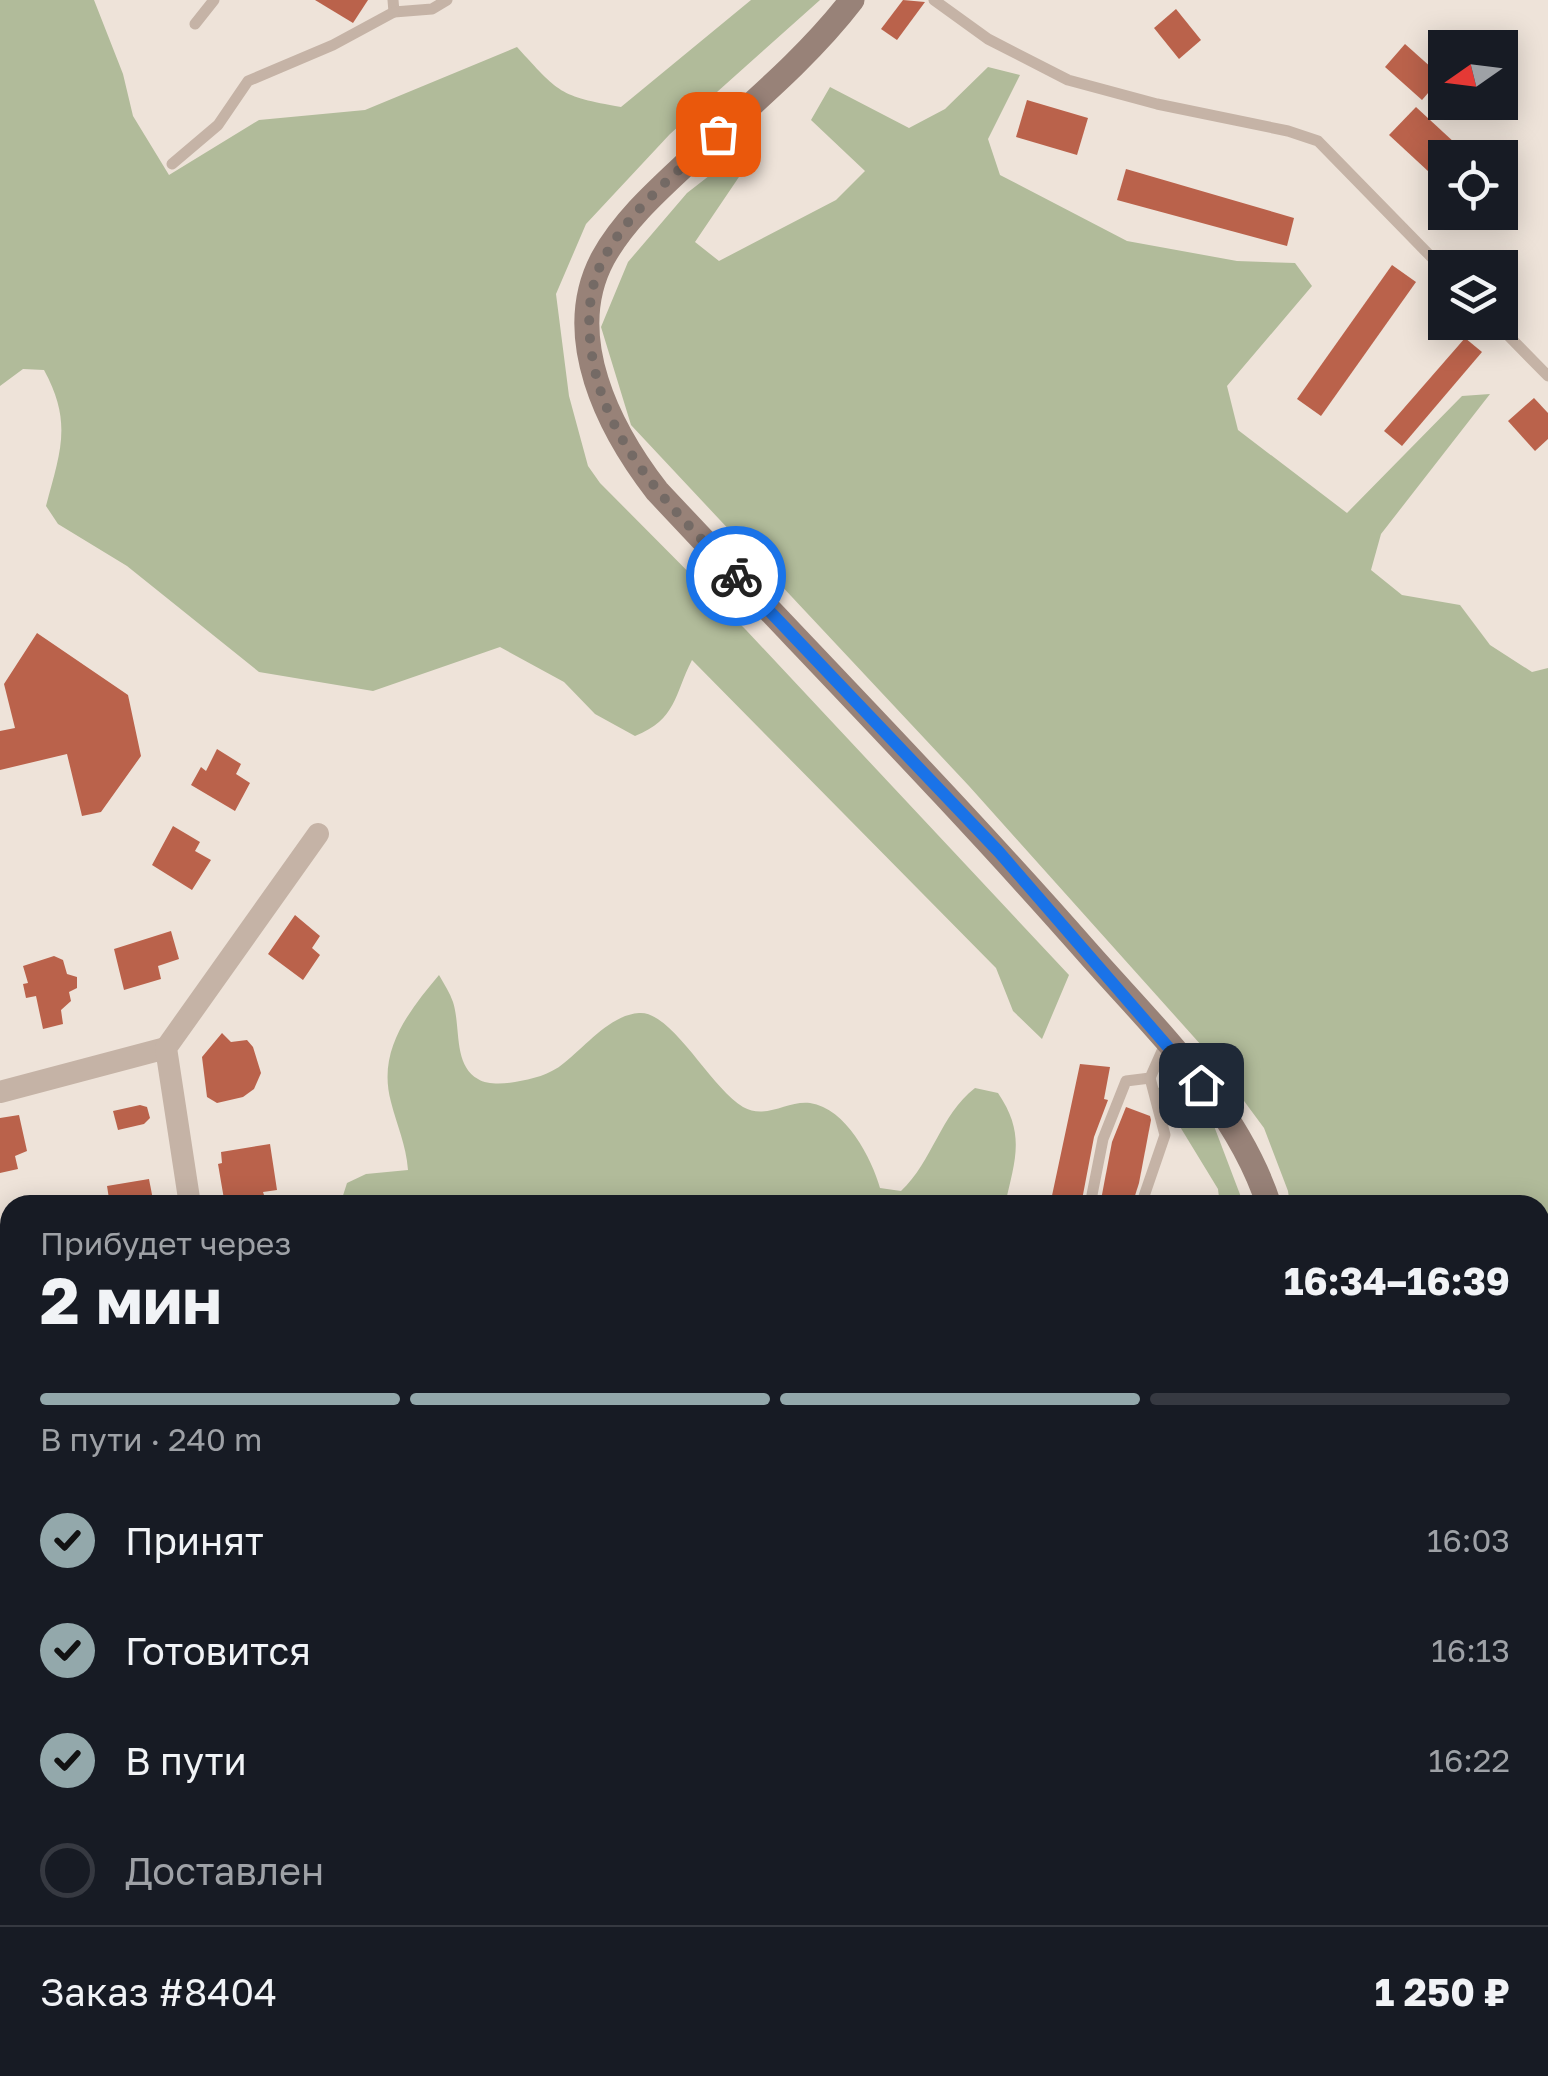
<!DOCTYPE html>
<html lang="ru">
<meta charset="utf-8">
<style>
body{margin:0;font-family:"Golos Text",sans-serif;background:#20242c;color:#f1f3f6;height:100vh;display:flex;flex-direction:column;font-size:38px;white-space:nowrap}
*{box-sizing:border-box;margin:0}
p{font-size:32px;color:#9ea1a6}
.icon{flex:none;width:55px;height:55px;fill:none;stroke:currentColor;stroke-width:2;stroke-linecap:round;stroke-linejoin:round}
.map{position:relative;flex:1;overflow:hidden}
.panel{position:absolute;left:0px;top:1195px;width:1550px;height:882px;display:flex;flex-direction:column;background:#171b24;border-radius:30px 30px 0 0;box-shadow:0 5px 25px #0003}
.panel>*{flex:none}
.needle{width:65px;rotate:256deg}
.fabs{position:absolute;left:1428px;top:30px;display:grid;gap:20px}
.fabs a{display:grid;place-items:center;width:90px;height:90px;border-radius:0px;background:#171b24;box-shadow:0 5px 25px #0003;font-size:50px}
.pin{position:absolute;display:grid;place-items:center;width:85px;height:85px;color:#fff;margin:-42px;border-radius:20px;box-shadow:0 5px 15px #0006}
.courier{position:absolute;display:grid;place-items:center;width:100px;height:100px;margin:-50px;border:8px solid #1a73e8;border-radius:50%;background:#fff;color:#222;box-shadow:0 2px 12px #0007}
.head em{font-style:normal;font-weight:700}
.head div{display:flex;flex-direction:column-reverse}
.head{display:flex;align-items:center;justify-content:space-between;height:170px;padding:0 40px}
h1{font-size:65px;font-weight:700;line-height:75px}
.bar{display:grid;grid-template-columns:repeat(4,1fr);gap:15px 10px;align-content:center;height:120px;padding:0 40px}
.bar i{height:12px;border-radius:8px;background:#363941}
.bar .current{background:#93a8ab}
.bar p{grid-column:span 4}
.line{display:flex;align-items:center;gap:25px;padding:0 40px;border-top:2px solid #363941}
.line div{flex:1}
ol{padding:0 40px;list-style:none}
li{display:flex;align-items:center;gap:30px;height:110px}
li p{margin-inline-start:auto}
li .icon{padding:10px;border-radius:50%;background:#93a8ab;color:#111;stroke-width:4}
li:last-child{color:#9ea1a6}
li i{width:55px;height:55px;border:5px solid #363941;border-radius:50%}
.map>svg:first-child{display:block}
.green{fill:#b1bb9a}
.building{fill:#ba624b}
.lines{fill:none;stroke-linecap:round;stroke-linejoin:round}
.service{stroke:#c5b3a6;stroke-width:11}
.minor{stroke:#c5b3a6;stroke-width:22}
.secondary{stroke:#988278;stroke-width:25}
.done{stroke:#746a65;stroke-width:10;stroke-dasharray:0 18}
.route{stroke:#1a73e8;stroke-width:12}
</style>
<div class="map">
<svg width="1548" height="2076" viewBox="0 0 1548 2076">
<rect width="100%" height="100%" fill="#eee3d9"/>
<g class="green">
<path d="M0 0H94L123 74 133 116 169 175 259 120 365 110 517 47C559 93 559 96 621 107L751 0H820L670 134 586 224 556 294 569 396 588 466 600 483 746 630 1069 975 1042 1039 1013 1011 996 968 692 660C674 695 677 719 635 736L595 714 564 682 500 647 373 691 259 672 127 566 58 524 46 506C60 452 73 423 44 370L23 369 0 386Z"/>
<path d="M988 67 1020 75 988 139 1000 175 1127 241 1237 261 1295 263 1312 286 1227 386 1238 430 1347 513 1462 396 1490 394 1381 534 1371 570 1402 595 1460 605 1490 645 1532 672 1548 668V1517L1540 1529V1205H1290L1288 1191 1264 1128 1210 1055 969 786 631 425 601 327 628 262 687 193 736 155 743 171 695 242 719 261 836 200 865 171 811 120 830 87 909 128 945 109Z"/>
<path d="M439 975C444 984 450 993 453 1002 461 1027 453 1065 478 1079 487 1085 504 1084 515 1082 532 1079 550 1075 564 1063 586 1046 610 1015 639 1013 671 1010 710 1087 743 1107 766 1120 788 1100 810 1103 846 1108 872 1159 880 1188L901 1191C933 1161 940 1115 975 1088L998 1093C1026 1134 1015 1160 1005 1205H340L347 1183 366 1174 408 1170C406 1144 397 1126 391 1102 377 1051 408 1012 439 975Z"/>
<path d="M1176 1074 1214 1126 1244 1205H1220L1218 1189 1157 1089Z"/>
<path d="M0 1492 10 1495V2068H1111L1117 2076H0Z"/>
<path d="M1548 2009V2076H1464L1478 2068H1540V2016Z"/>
</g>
<g class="building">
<path d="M315 0H368L353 23Z"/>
<path d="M903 0 925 2 897 40 881 29Z"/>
<path d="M1176 9 1201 40 1179 59 1154 28Z"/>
<path d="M1405 44 1442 77 1422 100 1385 67Z"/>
<path d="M1027 100 1088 118 1077 155 1016 137Z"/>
<path d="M1416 107 1456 144 1429 172 1389 135Z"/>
<path d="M1126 169 1294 218 1287 246 1117 200Z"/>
<path d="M1392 265 1416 282 1321 416 1297 399Z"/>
<path d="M1465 338 1482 352 1402 446 1384 431Z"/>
<path d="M1534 398 1548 413V439L1535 451 1508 421Z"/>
<path d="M37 633 128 695 141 756 101 812 82 816 67 754 0 770V731L15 728 4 684Z"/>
<path d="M217 749 241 764 236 774 250 783 235 811 191 785 201 767 206 771Z"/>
<path d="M173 826 200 842 195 851 211 860 192 890 152 865Z"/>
<path d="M295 915 320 936 312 948 320 955 303 980 268 954Z"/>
<path d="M171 931 179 959 158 966 161 979 124 990 114 949Z"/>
<path d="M54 956 63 960 67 974 77 977V988L69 992 71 1001 61 1010 63 1024 43 1029 36 996 26 998 23 984 28 983 23 966Z"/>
<path d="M222 1033 231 1042 247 1040 253 1047 261 1073 254 1089 243 1097 217 1103 207 1097 202 1057Z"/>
<path d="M1080 1064 1110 1067 1104 1099 1108 1100 1094 1137 1081 1205H1050Z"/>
<path d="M140 1105 147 1107 150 1118 144 1124 118 1130 113 1111Z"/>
<path d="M1126 1107 1150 1116 1151 1120 1139 1183 1132 1205H1100L1112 1142Z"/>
<path d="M19 1115 27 1151 15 1156 18 1169 0 1173V1118Z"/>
<path d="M270 1144 277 1190 263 1192 265 1198 225 1205 218 1164 222 1163 221 1152Z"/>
<path d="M149 1179 154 1205H110L107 1186Z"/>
</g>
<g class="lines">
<g class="service">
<path d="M393 0 394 12 432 9 447 0"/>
<path d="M934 0 988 39 1068 80 1157 104 1288 131 1318 141 1445 271"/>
<path d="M195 24 214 0"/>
<path d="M172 164 218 125 248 81 333 45 394 12"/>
<path d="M1495 322 1548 376"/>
<path d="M1090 1205 1103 1139 1126 1081 1150 1078 1166 1042"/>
<path d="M1141 1205 1165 1135 1150 1078"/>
</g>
<g class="minor">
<path d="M0 1092 166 1048"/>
<path d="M190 1205 166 1048 318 834"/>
<path d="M0 1435 10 1439"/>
<path d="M1540 1998 1548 1990"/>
<path d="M1233 2068 1234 2076"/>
<path d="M1446 2076 1459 2068"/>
</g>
<g class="secondary">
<path d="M852 0C806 60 745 109 689 161 658 190 624 220 603 258 561 336 609 429 657 491 801 645 949 795 1088 953 1155 1029 1237 1106 1269 1205"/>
<path d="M1540 1759 1548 1751"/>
</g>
</g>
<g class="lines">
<path class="done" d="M718 134C678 172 630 209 604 258 589 285 587 318 591 348 603 445 673 508 736 576"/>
<path class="route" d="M736 576 999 852 1201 1085"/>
</g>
</svg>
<div class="fabs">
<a><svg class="needle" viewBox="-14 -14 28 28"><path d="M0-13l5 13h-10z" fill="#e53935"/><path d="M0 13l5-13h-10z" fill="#9ea1a6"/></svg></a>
<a><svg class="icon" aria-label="locate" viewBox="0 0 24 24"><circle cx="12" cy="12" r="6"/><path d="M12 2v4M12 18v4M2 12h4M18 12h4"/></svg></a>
<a><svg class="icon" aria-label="layers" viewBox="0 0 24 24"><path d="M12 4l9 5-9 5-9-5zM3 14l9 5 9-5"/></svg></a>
</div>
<div class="pin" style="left:718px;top:134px;background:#ea580c"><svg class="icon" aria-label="bag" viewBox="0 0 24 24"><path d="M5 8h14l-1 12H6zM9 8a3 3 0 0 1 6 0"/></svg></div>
<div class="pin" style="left:1201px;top:1085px;background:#1f2937"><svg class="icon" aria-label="home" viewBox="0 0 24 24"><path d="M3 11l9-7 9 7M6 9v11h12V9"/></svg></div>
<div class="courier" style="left:736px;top:576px"><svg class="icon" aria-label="bike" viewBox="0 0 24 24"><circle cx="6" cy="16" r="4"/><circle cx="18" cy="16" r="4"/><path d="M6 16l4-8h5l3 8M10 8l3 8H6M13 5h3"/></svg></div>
<section class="panel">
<div class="head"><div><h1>2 мин</h1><p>Прибудет через</p></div><em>16:34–16:39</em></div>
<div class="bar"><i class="current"></i><i class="current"></i><i class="current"></i><i></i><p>В пути · 240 m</p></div>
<ol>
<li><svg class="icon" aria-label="check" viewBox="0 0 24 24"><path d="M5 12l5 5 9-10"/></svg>Принят<p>16:03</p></li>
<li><svg class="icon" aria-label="check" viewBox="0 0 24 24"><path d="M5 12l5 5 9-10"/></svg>Готовится<p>16:13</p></li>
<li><svg class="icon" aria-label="check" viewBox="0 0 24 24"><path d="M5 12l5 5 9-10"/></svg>В пути<p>16:22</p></li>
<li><i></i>Доставлен</li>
</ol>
<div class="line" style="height:130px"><div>Заказ #8404</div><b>1 250 ₽</b></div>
</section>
</div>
